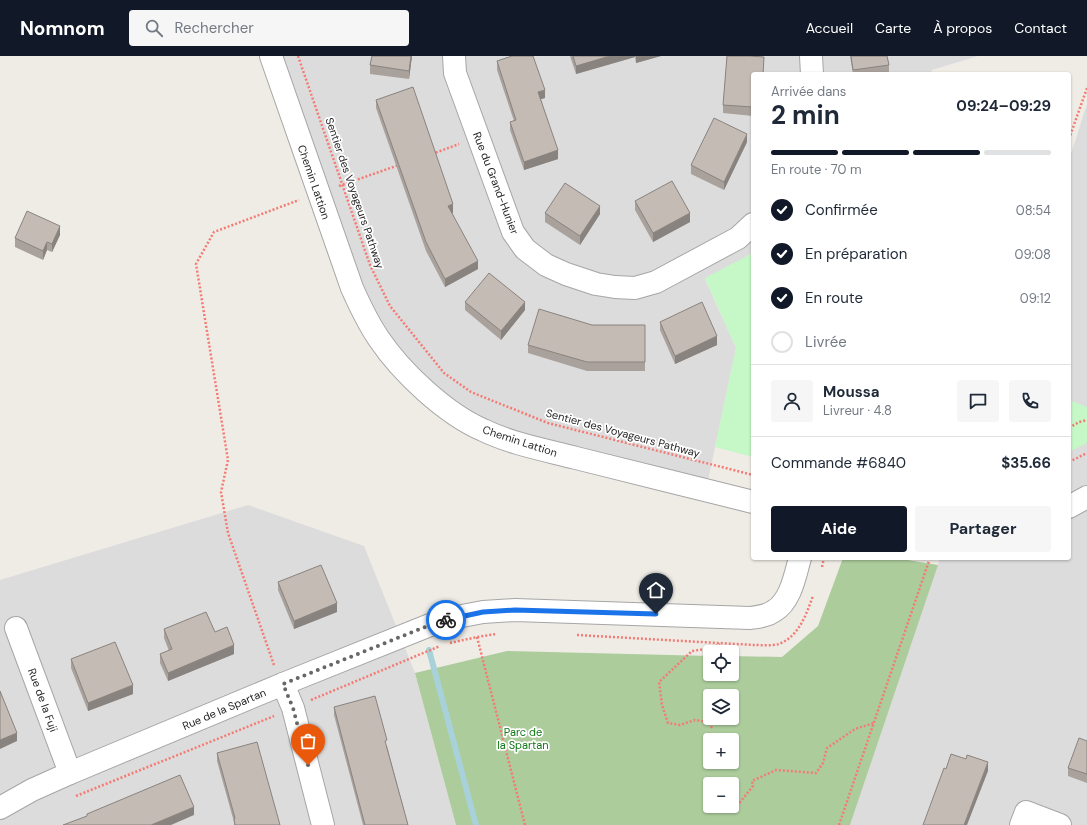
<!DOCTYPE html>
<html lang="fr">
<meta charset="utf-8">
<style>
body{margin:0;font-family:"DM Sans",sans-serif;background:#f6f6f7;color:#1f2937;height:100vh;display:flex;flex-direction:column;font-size:15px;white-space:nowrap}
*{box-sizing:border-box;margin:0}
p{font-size:13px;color:#747a83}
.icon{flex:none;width:22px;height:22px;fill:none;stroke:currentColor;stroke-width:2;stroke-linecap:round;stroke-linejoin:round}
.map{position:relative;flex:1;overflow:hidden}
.drawer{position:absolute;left:751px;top:16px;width:320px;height:488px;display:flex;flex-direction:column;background:#fff;border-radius:4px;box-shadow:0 1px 3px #0004}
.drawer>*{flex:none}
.buttons{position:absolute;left:703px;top:589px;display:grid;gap:8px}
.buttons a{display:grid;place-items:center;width:36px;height:36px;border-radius:4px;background:#fff;box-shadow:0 1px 3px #0004;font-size:20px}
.pin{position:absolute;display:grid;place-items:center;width:34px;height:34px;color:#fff;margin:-41px -17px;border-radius:50% 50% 50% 0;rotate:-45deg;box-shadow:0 0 4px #0007}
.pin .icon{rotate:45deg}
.courier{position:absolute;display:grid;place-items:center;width:40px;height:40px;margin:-20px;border:3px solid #1a73e8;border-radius:50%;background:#fff;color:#222;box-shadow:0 1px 5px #0007}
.overview em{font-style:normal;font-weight:700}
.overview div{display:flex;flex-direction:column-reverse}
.overview{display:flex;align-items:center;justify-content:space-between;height:68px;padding:0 20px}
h1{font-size:26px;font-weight:700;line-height:30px}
.bar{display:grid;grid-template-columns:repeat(4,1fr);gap:6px 4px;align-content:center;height:48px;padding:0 20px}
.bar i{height:5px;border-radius:3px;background:#e0e1e3}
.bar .on{background:#111827}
.bar p{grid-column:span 4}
.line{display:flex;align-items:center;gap:10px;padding:0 20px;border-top:1px solid #e0e1e3}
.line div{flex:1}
.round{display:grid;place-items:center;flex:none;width:42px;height:42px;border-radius:4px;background:#f6f6f7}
ol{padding:0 20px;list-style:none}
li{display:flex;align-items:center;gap:12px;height:44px}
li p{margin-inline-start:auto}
li .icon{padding:4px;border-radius:50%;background:#111827;color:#fff;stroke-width:4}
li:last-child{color:#747a83}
li i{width:22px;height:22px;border:2px solid #e0e1e3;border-radius:50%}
.button{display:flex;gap:8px;margin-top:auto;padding:8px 20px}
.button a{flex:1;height:46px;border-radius:4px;background:#111827;color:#fff;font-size:16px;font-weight:700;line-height:46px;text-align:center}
.button a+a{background:#f6f6f7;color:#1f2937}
header{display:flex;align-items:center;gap:24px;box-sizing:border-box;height:56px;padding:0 20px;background:#111827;color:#fff}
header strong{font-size:19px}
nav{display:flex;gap:22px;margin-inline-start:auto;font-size:14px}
.search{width:280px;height:36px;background:#f6f6f7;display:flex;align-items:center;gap:10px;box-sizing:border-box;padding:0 14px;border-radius:4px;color:#747a83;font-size:15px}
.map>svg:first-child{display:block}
.residential{fill:#dddcdc}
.forest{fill:#accc9c;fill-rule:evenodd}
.park{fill:#c5f7c7}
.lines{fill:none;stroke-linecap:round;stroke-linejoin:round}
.stream{stroke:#a8d1da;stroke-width:6}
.street-casing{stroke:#a6a6a6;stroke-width:24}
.path{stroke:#f37b73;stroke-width:2.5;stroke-dasharray:2 2;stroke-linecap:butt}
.street{stroke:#fff;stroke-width:22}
.wall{fill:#a9a19c}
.shaded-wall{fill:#89837f}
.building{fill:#c4bbb5;stroke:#89837f}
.done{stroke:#686765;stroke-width:4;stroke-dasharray:0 7.2}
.route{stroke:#1a73e8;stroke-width:5}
.labels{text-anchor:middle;stroke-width:3.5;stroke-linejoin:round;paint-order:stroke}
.street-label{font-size:11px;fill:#1f1f1f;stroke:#fff}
.park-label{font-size:11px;fill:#117816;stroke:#fff}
</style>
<header>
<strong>Nomnom</strong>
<div class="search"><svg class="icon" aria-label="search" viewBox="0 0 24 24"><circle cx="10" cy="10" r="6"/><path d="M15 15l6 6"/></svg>Rechercher</div>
<nav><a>Accueil</a><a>Carte</a><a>À propos</a><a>Contact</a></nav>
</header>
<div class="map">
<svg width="1087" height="769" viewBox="0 0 1087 769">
<rect width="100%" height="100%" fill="#efece6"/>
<g class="residential">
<path d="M271 0H978L932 14 930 18H753V197L705 223 736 292 706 434 483 374 379 283Z"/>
<path d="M1087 48V769H850L940 502H1069V104Z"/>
<path d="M248 449 364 490 415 617 456 769H0V524Z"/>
</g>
<path class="forest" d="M843 502H895L938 509 850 769H456L415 617 507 595 710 600V618H732V600L782 601 818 570ZM710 640H732V662H710ZM710 684H732V706H710ZM710 728H732V750H710Z"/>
<g class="park">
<path d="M753 197V401L715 391 736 292 705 222Z"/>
<path d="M1069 344 1087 351V387L1069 396Z"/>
</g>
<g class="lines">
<path class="stream" d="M429 594 476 769"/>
<defs>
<g id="street">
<path d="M271 0 352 232C360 250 368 267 379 283 402 317 446 358 483 374 512 388 545 394 576 402 635 417 694 431 753 446"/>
<path d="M454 0 455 17 513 176 525 193 546 209 566 218 596 228 615 231 635 232 656 226 738 182 753 168"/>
<path d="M811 0 812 18"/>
<path d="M1069 451 1087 441"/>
<path d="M16 572 70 717"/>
<path d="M283 628 293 652 323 769"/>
<path d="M0 752 32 734 70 717 283 628 430 569 462 560 483 556 515 554 750 562C758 561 767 560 774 555 791 545 795 519 800 502"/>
<path d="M1021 769 1026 756 1060 769"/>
</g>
</defs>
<use href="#street" class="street-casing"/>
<g class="path">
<path d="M298 0 370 209 390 250 444 317 471 336 548 367 753 419"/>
<path d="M1069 83 1087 32"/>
<path d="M432 98 459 88"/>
<path d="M339 130 399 109"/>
<path d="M1069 372 1079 366 1087 364"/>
<path d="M1069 406 1087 397"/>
<path d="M822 511 824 502"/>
<path d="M577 579 754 589C761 589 772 590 779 588 799 580 806 559 813 540"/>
<path d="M477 581 525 769"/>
<path d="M450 587 477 581 496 578"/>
<path d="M274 609 228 477 221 436 228 404 196 208 214 176 299 144"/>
<path d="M311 644 440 590"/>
<path d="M712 672 708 666 695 664 680 669 668 667 662 649 659 626 692 595 712 592 720 588"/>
<path d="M76 740 274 660"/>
<path d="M737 750 753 730 752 725 776 714 816 717 823 707 827 692 855 673 874 667"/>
<path d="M839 769 930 502"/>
</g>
<use href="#street" class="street"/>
</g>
<g class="wall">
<path d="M372 0H412L409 23 370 18V9Z"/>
<path d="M570 0H661L636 7 635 1 576 18Z"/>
<path d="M727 0H750L764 1 763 18H753V60L723 57V49Z"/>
<path d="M850 0H887L889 9V17L882 18H853Z"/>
<path d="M497 5 545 42 541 43 558 103 524 114 510 74V66L514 65 497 14Z"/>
<path d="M376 44 453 157H452L478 213 445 231 426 195 376 52Z"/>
<path d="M747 86 724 134 691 118V109Z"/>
<path d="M635 145 690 166 653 186 635 154Z"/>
<path d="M545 157 600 158 580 189 545 166Z"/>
<path d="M60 179 52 196 47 194 43 204 15 191V182Z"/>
<path d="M465 246 525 254 501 284 465 254Z"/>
<path d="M660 266 717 289 675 308 660 274Z"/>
<path d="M592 269H645V315H587L528 297V289Z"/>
<path d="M278 526 337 556 294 573 278 534Z"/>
<path d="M164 573 215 576 234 598 168 625 160 607V598L169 595 164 582Z"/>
<path d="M71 603 133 638 88 655 71 612Z"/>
<path d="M334 651 387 690 408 769H363L334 659Z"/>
<path d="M1087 685V727L1068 720V712Z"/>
<path d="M217 697 280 769H234V766L217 705Z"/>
</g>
<g class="shaded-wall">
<path d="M411 0H412L409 23V15Z"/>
<path d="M610 0H635V1L576 18V10Z"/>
<path d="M636 0H661L636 7Z"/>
<path d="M545 34V42L538 44V36Z"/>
<path d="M747 78V86L724 134V126Z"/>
<path d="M558 94V103L524 114V106Z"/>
<path d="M453 148V157L448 158V150Z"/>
<path d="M600 150V158L580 189V180Z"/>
<path d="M690 157V166L653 186V177Z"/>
<path d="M60 170V179L52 196V188Z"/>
<path d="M47 186V194L43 204V195Z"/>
<path d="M478 205V213L445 231V223Z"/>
<path d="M525 246V254L501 284V275Z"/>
<path d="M717 280V289L675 308V300Z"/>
<path d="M337 547V556L294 573V565Z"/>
<path d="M234 589V598L168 625V617Z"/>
<path d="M133 629V638L88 655V647Z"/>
<path d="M17 677V685L0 693V684Z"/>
<path d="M988 706V715L967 769H964Z"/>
<path d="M194 751V759L171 769H151Z"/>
</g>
<g class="building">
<path d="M372 0H411L409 15 370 9Z"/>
<path d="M512 0H533L545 34 538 36 558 94 524 106 510 66 516 64 497 5Z"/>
<path d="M573 0H610L576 10Z"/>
<path d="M727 0H750L764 1 763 18H753V51L723 49Z"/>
<path d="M851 0H887L889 9 853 14Z"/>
<path d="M413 31 453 148 448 150 478 205 445 223 426 186 376 44Z"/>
<path d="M714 62 747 78 724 126 691 109Z"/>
<path d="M672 125 690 157 653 177 635 145Z"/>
<path d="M565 127 600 150 580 180 545 157Z"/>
<path d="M27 155 60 170 52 188 47 186 43 195 15 182Z"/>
<path d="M489 217 525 246 501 275 465 246Z"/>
<path d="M702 246 717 280 675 300 660 266Z"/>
<path d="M539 253 592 269H645V306H587L528 289Z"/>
<path d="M321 509 337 547 294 565 278 526Z"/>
<path d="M206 556 215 576 227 571 234 589 168 617 160 598 172 593 164 573Z"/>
<path d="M115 586 133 629 88 647 71 603Z"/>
<path d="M0 635 17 677 0 684Z"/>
<path d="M375 640 387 684 385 685 408 769H365L334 651Z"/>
<path d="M1079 682 1087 685V718L1068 712Z"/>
<path d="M257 686 280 769H235L234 763 235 762 217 697Z"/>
<path d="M951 698 966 703 967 699 988 706 964 769H923L944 712 946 713Z"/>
<path d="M180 719 194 751 151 769H63L87 760V758Z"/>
</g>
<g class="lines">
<path class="done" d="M308 709 293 652 283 628 430 569 446 564"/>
<path class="route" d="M446 564 483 556 515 554 656 558"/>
</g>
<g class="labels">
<g class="street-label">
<text transform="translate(314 126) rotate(71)" y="4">Chemin Lattion</text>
<text transform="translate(496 127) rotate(69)" y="4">Rue du Grand-Hunier</text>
<text transform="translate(355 137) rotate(71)" y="4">Sentier des Voyageurs Pathway</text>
<text transform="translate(623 377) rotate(15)" y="4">Sentier des Voyageurs Pathway</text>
<text transform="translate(520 385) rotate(18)" y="4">Chemin Lattion</text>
<text transform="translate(43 644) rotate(70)" y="4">Rue de la Fuji</text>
<text transform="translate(224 653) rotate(-23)" y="4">Rue de la Spartan</text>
</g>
<g class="park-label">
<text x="523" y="680">Parc de<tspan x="523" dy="13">la Spartan</tspan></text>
</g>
</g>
</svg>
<div class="buttons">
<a><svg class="icon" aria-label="locate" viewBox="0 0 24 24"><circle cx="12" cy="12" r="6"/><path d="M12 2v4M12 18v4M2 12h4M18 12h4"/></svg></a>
<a><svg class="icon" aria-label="layers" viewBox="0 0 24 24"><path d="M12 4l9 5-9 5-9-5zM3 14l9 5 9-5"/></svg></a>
<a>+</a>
<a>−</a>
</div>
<div class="pin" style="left:308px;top:709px;background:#ea580c"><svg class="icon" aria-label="bag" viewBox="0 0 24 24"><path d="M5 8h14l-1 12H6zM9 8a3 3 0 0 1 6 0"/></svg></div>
<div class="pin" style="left:656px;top:558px;background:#1f2937"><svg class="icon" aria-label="home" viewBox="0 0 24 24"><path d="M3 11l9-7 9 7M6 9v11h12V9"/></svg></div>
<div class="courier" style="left:446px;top:564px"><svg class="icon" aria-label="bike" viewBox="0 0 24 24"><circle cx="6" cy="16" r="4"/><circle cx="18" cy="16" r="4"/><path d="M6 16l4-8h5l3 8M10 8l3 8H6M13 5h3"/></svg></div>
<section class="drawer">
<div class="overview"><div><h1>2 min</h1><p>Arrivée dans</p></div><em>09:24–09:29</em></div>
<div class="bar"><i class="on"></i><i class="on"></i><i class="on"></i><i></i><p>En route · 70 m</p></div>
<ol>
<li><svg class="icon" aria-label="check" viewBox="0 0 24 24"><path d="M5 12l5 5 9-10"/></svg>Confirmée<p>08:54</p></li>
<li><svg class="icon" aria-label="check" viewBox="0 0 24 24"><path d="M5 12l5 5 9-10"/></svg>En préparation<p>09:08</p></li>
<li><svg class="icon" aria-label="check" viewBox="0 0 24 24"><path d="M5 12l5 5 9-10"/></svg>En route<p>09:12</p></li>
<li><i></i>Livrée</li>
</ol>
<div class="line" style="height:72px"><a class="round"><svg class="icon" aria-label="person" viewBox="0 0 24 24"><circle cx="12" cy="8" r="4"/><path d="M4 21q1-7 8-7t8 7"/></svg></a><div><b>Moussa</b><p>Livreur · 4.8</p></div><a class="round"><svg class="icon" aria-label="chat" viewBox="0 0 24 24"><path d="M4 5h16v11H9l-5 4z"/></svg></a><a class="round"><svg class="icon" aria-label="phone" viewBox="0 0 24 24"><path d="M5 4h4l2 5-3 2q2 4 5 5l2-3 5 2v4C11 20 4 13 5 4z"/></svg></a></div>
<div class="line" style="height:52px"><div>Commande #6840</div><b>$35.66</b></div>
<div class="button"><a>Aide</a><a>Partager</a></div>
</section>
</div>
